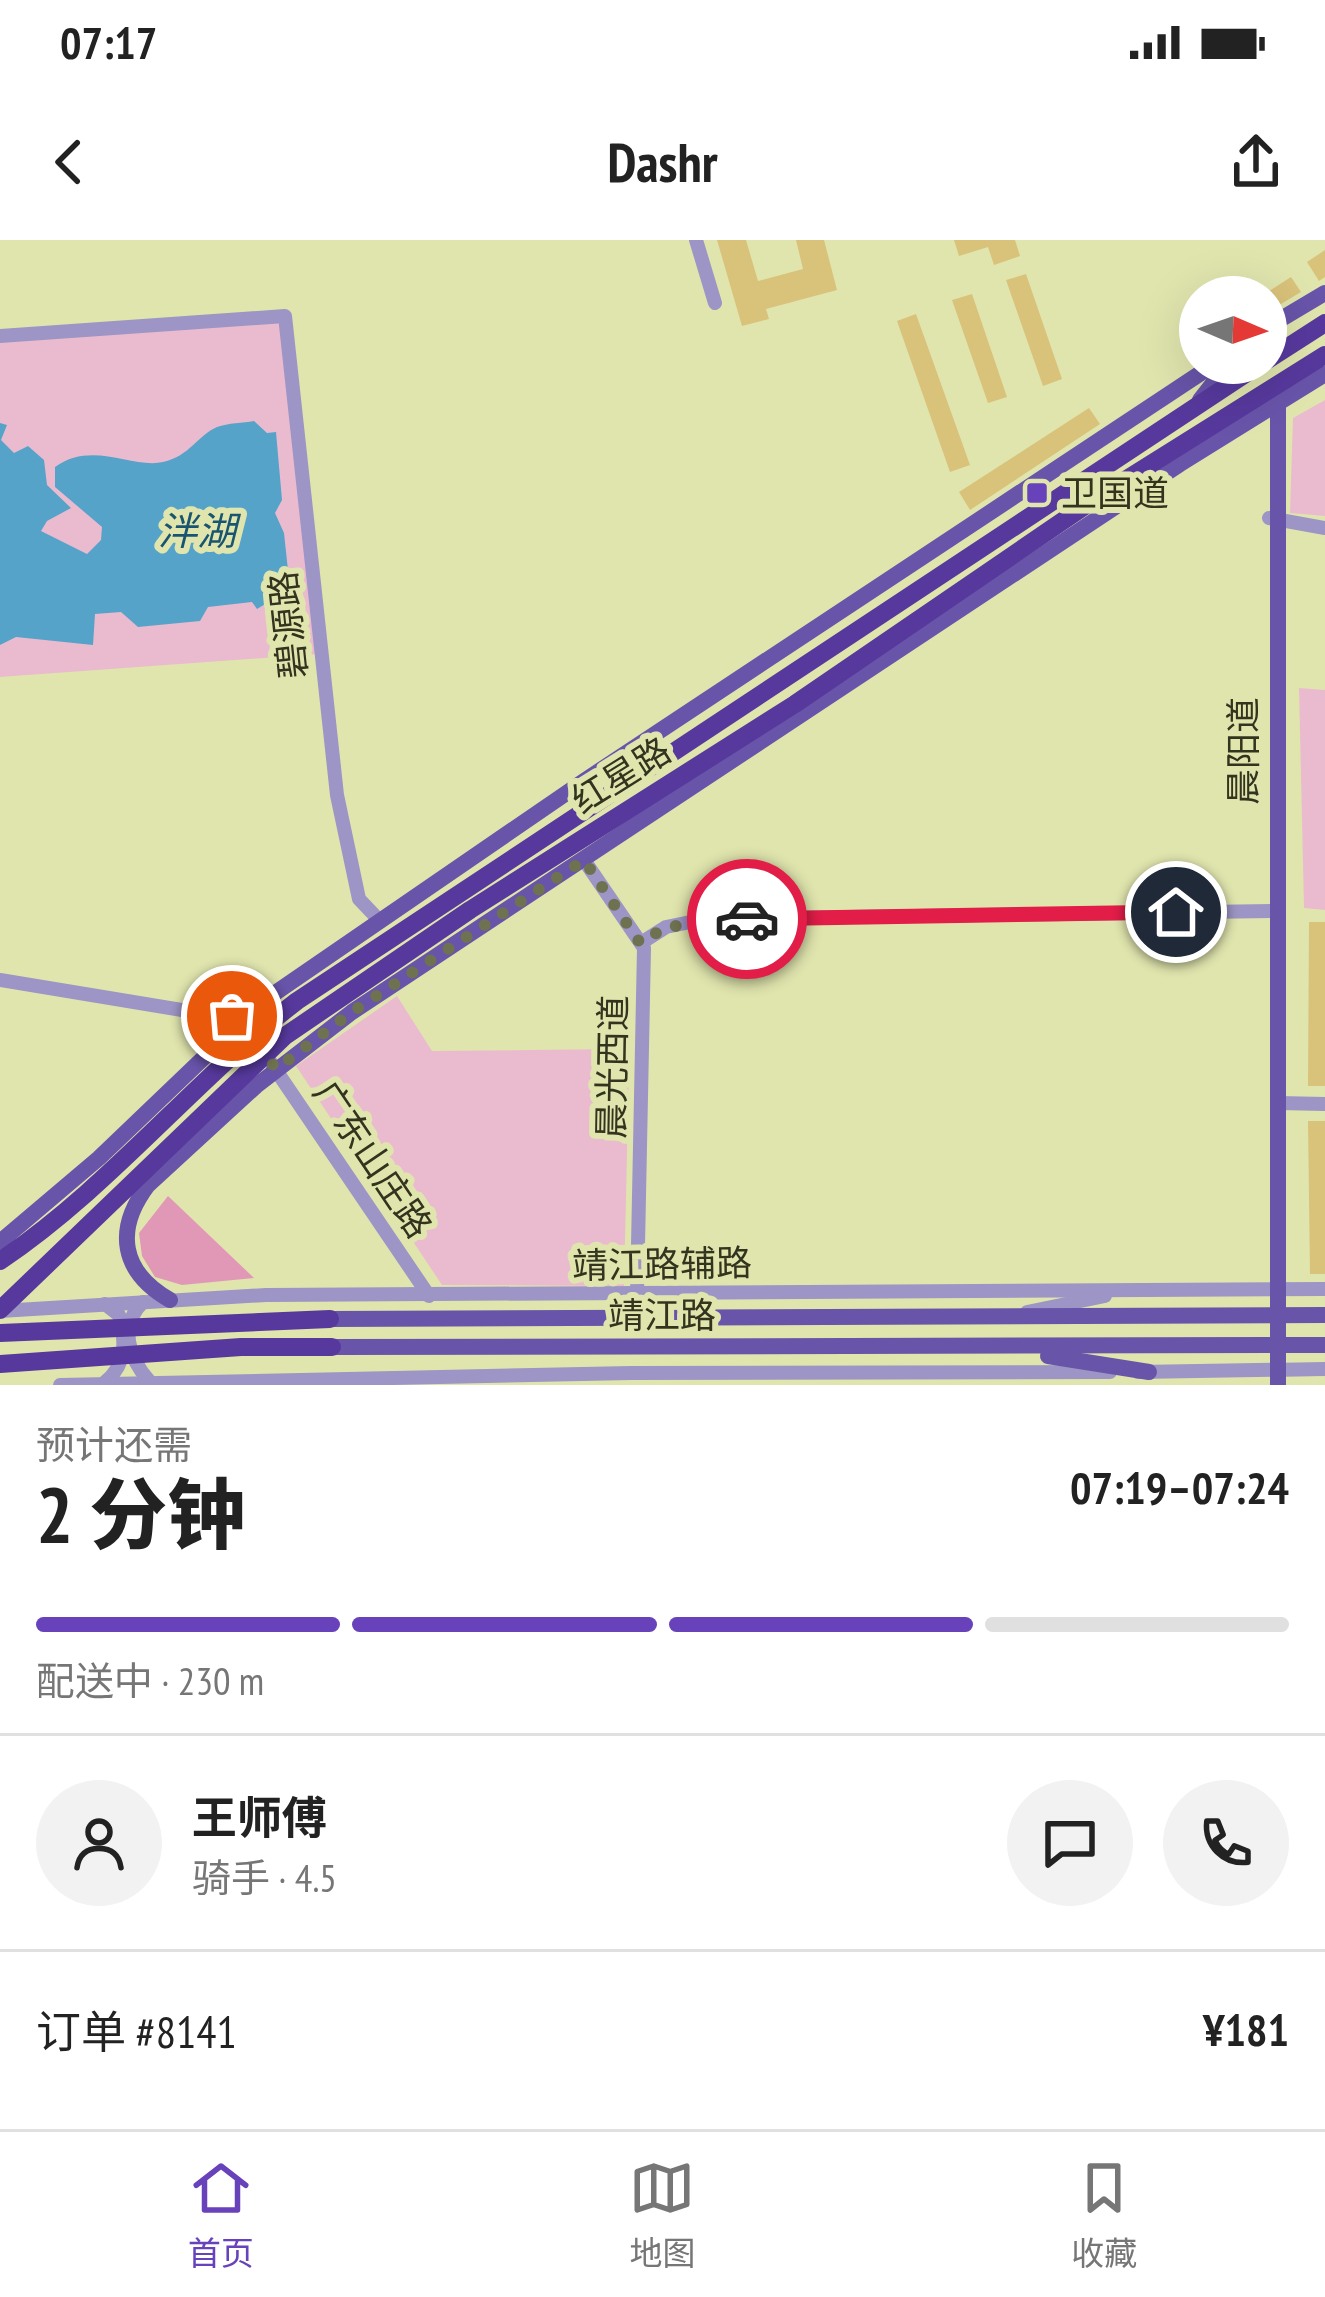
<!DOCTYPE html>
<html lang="zh">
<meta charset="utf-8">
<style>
body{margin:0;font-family:"PT Sans Narrow","Noto Sans SC",sans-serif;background:#f2f2f2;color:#222;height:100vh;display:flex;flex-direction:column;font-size:45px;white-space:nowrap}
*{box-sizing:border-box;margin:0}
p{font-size:39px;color:#767676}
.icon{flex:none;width:66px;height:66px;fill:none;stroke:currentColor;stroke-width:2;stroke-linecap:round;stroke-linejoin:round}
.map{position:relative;height:1145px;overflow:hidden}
.sheet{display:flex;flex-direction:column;background:#fff;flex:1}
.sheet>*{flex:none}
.needle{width:78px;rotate:92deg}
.tools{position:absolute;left:1179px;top:36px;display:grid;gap:24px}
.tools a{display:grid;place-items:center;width:108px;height:108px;border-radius:50%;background:#fff;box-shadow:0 12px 48px #0002;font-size:60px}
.pin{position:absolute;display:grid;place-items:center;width:102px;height:102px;color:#fff;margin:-51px;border:6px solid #fff;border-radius:50%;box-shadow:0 3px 12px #0007}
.courier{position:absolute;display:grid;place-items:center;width:120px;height:120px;margin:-60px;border:9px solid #e11d48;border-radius:50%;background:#fff;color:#222;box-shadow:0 3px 15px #0007}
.headline em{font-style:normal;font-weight:800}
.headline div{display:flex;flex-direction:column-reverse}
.headline{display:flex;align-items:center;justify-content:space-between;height:204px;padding:0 36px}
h1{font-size:78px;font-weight:800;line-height:90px}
.bar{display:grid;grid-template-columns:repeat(4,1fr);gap:18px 12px;align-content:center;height:144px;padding:0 36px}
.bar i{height:15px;border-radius:9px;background:#e0e0e0}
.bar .selected{background:#6742bb}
.bar p{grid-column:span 4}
.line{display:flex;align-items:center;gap:30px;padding:0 36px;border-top:3px solid #e0e0e0}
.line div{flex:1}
.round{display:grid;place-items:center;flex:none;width:126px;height:126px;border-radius:63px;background:#f2f2f2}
.status{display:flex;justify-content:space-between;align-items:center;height:84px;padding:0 60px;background:#fff;direction:ltr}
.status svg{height:33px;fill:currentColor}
header{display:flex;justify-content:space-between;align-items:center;height:156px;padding:0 36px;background:#fff;font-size:54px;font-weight:800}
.tabs{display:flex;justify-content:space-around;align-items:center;height:168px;border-top:3px solid #e0e0e0;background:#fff;font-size:33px;color:#767676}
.tabs a{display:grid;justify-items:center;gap:6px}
.tabs .selected{color:#6742bb}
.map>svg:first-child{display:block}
.green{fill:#eabbce}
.forest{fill:#e198b7}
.water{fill:#56a3c9}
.building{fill:#d9c27a}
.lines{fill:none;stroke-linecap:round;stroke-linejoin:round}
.path{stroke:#a7ab7f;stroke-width:3;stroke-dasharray:3 9;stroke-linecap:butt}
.minor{stroke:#9d95c5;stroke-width:14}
.major{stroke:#6854a9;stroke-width:16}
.highway{stroke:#57399d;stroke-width:18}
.done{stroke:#6f7250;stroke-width:12;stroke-dasharray:0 21.6}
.route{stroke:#e11d48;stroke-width:15}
.poi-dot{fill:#6742bb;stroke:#e0e5ae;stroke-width:4.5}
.labels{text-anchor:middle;stroke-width:12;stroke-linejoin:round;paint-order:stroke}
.poi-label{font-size:36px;fill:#32341e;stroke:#e0e5ae;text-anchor:start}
.street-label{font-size:36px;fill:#32341e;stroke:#e0e5ae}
.water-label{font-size:39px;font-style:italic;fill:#195570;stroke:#e0e5ae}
</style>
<div class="status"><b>07:17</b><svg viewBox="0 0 49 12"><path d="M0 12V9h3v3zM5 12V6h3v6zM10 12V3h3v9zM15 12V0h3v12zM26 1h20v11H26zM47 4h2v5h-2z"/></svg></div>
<header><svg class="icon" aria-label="back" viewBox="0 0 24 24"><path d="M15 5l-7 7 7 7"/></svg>Dashr<svg class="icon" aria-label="share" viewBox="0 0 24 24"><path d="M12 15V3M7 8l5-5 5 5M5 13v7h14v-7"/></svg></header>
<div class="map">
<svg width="1325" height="1145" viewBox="0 0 1325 1145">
<rect width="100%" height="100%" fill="#e0e5ae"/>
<g class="green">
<path d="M282 80 318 414 0 437V100Z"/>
<path d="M1325 160V276L1290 273 1293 178Z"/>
<path d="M1299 448 1325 450V670L1304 668Z"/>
<path d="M397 756 432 811 619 809V824L629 825 624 1046 442 1045 296 826Z"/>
</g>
<path class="forest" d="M168 956 254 1038 182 1045 155 1037 142 1016 139 993Z"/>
<path class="water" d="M254 181 267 193 276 192 282 260 275 273 284 293 290 349 257 369 252 362 208 367 200 381 138 387 121 372 95 374 93 405 16 397 0 405V183L7 185 1 200 14 213 28 206 44 220 47 245 71 268 47 281 41 291 87 314 101 300 102 287 55 247V227C92 200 133 229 163 222 190 216 198 195 217 187 228 183 243 183 254 181Z"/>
<g class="building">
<path d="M717 0H746L758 41 803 29 796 0H824L837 50 766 69 769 79 742 86Z"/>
<path d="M954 0H1015L1020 16 994 25 988 7 959 16Z"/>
<path d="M1325 10V37L1319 41 1307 22Z"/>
<path d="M1026 34 1062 139 1043 146 1006 40Z"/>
<path d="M1291 37 1301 52 1266 73V53Z"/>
<path d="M972 54 1007 157 988 163 952 60Z"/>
<path d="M916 74 970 225 950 232 897 81Z"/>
<path d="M1089 168 1100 184 970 270 959 252Z"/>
<path d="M1309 682H1325V846H1308Z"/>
<path d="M1308 881H1325V1034H1310Z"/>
</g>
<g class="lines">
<path class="path" d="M601 1041V1029H627"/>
<g class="minor">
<path d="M696 0 715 63"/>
<path d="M0 96 285 76 337 555 359 659 378 679"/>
<path d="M1269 278 1325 288"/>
<path d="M584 620 644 708 637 1055"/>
<path d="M641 703 666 687 705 679 1277 671"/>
<path d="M0 740 242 780 429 1056"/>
<path d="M1278 863 1325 864"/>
<path d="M143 1062C118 1086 129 1119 150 1142"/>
<path d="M0 1071 266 1055 1325 1049"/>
<path d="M1027 1072 1105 1056"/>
<path d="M1138 1132 1325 1129"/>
<path d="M104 1143C127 1125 126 1101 119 1075L105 1064"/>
<path d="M60 1145 631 1133 1110 1132"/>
</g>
<g class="major">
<path d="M1266 88 1325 53"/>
<path d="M1278 157V1145"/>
<path d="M1200 160 1229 123"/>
<path d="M0 1002 99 918 262 762 584 541 1216 123"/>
<path d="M170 1060C121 1032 114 990 148 945L256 846 352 772 1180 224 1325 134"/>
<path d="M330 1079 1325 1075"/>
<path d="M332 1107 1325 1105"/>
<path d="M1048 1116 1149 1132"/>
</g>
<g class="highway">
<path d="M1266 121 1325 83"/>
<path d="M0 1021C110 947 192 842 297 761L1262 123"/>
<path d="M0 1070 285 796 470 670 795 464 1092 261 1325 115"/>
<path d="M0 1093 330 1079"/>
<path d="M0 1124 241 1107H332"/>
</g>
</g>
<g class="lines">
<path class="done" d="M232 776 242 780 276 829 352 772 584 620 640 703 666 687 747 679"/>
<path class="route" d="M747 679 1176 672"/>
</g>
<rect class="poi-dot" x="1025" y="241" width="24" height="24" rx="6"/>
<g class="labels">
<g class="poi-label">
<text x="1061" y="266">卫国道</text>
</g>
<g class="street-label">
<text transform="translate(288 385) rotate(-96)" y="13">碧源路</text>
<text transform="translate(1243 511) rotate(-90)" y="13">晨阳道</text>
<text transform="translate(621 535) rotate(-32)" y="13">红星路</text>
<text transform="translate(612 827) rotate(-89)" y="13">晨光西道</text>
<text transform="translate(373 919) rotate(56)" y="13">广东山庄路</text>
<text transform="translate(662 1024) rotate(-1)" y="13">靖江路辅路</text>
<text x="662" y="1088">靖江路</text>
</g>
<g class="water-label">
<text x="197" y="305">泮湖</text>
</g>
</g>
</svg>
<div class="tools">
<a><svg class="needle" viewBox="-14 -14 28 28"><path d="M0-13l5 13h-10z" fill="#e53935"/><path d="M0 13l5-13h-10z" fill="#767676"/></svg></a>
</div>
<div class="pin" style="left:232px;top:776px;background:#ea580c"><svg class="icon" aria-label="bag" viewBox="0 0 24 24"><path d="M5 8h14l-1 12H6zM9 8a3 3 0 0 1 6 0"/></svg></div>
<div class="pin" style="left:1176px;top:672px;background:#1f2937"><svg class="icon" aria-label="home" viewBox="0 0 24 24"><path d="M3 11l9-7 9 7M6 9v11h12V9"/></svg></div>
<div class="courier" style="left:747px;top:679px"><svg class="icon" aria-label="car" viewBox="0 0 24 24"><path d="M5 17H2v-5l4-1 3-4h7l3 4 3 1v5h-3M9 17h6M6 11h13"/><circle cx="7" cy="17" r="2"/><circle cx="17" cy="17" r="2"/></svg></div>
</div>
<section class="sheet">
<div class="headline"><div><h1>2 分钟</h1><p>预计还需</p></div><em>07:19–07:24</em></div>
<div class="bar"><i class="selected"></i><i class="selected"></i><i class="selected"></i><i></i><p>配送中 · 230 m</p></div>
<div class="line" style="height:216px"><a class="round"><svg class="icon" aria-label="person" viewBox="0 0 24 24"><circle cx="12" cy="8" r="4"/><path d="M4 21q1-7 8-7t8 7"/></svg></a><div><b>王师傅</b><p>骑手 · 4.5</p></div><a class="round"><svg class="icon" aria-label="chat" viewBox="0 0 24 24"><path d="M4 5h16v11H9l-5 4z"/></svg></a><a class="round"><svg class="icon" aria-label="phone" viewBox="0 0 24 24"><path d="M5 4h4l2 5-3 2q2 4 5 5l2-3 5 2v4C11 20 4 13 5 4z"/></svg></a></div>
<div class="line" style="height:156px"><div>订单 #8141</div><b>¥181</b></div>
</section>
<nav class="tabs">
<a class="selected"><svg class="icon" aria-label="home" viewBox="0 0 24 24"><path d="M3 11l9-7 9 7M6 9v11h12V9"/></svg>首页</a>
<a><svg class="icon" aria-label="map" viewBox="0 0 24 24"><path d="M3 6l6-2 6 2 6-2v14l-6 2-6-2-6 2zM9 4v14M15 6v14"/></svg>地图</a>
<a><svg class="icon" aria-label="saved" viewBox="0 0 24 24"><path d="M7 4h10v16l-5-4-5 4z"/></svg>收藏</a>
</nav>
